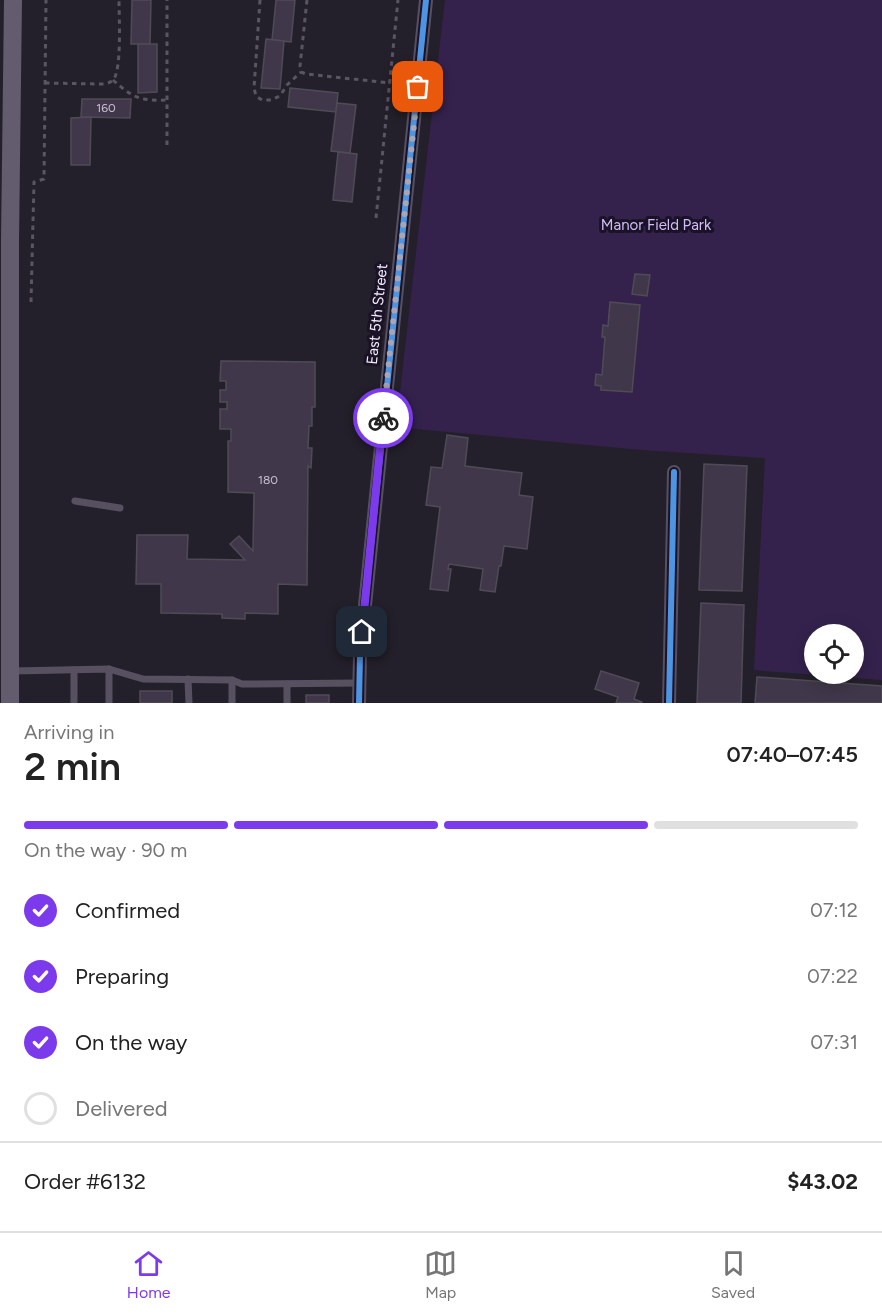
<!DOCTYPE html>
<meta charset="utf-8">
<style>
body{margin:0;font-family:Figtree,sans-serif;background:#f6f6f6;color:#222;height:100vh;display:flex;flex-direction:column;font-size:22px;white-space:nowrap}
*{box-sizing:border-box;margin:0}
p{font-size:20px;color:#767676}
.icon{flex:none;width:33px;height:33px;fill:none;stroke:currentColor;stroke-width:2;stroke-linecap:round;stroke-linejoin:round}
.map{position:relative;height:703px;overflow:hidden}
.drawer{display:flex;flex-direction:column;background:#fff;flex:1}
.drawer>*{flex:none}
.fabs{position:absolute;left:804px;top:624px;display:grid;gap:12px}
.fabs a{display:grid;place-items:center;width:60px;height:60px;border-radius:50%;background:#fff;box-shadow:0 3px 15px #0003;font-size:30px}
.pin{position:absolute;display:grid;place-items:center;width:51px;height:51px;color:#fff;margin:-26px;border-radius:12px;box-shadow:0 3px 9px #0006}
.courier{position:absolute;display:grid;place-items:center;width:60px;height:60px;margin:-30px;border:4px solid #7c3aed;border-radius:50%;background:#fff;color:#222;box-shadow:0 2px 8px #0007}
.overview em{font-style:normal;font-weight:600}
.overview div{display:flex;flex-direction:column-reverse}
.overview{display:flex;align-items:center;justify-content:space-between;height:102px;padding:0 24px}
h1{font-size:39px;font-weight:600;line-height:45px}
.bar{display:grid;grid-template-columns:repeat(4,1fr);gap:9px 6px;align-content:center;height:72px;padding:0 24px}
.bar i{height:8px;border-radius:4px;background:#e0e0e0}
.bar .active{background:#7c3aed}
.bar p{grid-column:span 4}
.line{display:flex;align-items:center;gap:15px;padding:0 24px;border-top:2px solid #e0e0e0}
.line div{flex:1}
ol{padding:0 24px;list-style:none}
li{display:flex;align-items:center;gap:18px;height:66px}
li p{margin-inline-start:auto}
li .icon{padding:6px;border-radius:50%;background:#7c3aed;color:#fff;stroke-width:4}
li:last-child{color:#767676}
li i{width:33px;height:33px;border:3px solid #e0e0e0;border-radius:50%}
.tab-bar{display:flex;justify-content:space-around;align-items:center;height:84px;border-top:2px solid #e0e0e0;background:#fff;font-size:16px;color:#767676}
.tab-bar a{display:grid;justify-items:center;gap:3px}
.tab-bar .active{color:#7c3aed}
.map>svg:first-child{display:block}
.green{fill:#34224d;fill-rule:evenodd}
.building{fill:#40384a;stroke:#4f4b56;stroke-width:1.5}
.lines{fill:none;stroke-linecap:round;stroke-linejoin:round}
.path{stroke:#5a5561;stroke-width:3;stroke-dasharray:4.5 4.5;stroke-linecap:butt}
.lane{stroke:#575061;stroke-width:7}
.street{stroke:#575061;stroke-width:14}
.secondary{stroke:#635c6e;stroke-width:18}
.cycleway-casing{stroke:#1a1226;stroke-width:10}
.cycleway{stroke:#4d94e3;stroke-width:6}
.done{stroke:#aaa5b3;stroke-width:6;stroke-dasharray:0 10.8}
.route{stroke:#7c3aed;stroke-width:8}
.labels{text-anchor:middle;stroke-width:6;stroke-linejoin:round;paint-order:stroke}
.number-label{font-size:12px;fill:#c6c0d0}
.park-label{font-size:15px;fill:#d2bcf8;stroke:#1a1226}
.street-label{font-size:15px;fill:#f2edfc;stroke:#1a1226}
</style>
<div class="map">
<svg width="882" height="703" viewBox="0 0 882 703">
<rect width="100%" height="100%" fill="#24202b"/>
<path class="green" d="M445 0H882V680L754 670 765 458 642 450 396 427ZM814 634H854V674H814Z"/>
<g class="building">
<path d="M132 0H151L150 44H131Z"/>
<path d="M276 0H295L291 42 272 40Z"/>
<path d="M266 39 284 41 280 89 261 88Z"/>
<path d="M138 44H157V92L138 93Z"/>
<path d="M290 88 338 93 336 112 288 107Z"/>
<path d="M82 99H131L130 118 81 117Z"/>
<path d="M337 103 356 105 350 153 331 151Z"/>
<path d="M91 117 90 165H71V118Z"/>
<path d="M338 152 357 154 352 202 333 200Z"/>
<path d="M635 274 650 275 647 296 632 294Z"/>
<path d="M610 302 640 305 632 392 601 390V386L595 385 596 374 602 375 605 337H602L603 325 608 326Z"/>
<path d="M221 361 315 362V407H312V426H309L308 448H312L311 468 308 466 307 585 278 584V614L245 613V619L222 618V614L161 613V584H136L137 535H188L187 559 245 560 230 544 239 536 253 551 254 493 228 492V441H231V429H220V409H227V402H220V390H226V381H220Z"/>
<path d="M447 435 468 438 465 466 522 473 519 495 533 497 527 549 504 546 501 566H499L495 592 480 590 483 569 449 564 448 569H451L448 591 430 589 440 507 426 505 431 467 442 468Z"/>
<path d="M704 464 747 466 742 591 699 590Z"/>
<path d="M701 603 744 605 741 703H697Z"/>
<path d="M601 671 639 683 634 699 642 702 641 703H616L618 697 595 689Z"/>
<path d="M757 677 882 686V703H755Z"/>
<rect x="140" y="691" width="32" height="12"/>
<rect x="306" y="695" width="23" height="8"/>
</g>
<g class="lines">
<g class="path">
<path d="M260 0 254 88 256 96 262 100H271L280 96 287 85 301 72"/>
<path d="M307 0 300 66 301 72 306 74 390 83"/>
<path d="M113 80C133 98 140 101 167 100"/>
<path d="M45 83 99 84C104 84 109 84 113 80 122 71 119 16 119 0"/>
<path d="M167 145V0"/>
<path d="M376 218 398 0"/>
<path d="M31 302 34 182 44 179 46 0"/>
</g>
<g class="lane">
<path d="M75 501 120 508"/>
<path d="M12 671 109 669 143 679 232 680 242 684 359 683"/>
<path d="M188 679 189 703"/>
<path d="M74 703V670"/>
<path d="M109 703V669"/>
<path d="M232 703V680"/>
<path d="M287 703V684"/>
</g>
<g class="street">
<path d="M359 703 360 655 426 0"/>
<path d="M669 703 674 472"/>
</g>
<path class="secondary" d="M10 703V241L13 0"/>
<defs>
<g id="cycleway">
<path d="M359 703 360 655 426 0"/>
<path d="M669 703 674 472"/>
</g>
</defs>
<use href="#cycleway" class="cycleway-casing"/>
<use href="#cycleway" class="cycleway"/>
</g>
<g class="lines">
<path class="done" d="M383 418 418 87"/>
<path class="route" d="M362 632 383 418"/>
</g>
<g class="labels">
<g class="number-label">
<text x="106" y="112">160</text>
<text x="268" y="484">180</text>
</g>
<g class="park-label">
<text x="656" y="230">Manor Field Park</text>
</g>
<g class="street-label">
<text transform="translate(377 314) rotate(-84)" y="5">East 5th Street</text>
</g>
</g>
</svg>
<div class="fabs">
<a><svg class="icon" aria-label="locate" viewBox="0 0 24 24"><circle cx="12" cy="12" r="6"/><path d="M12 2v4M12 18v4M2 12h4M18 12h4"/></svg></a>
</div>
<div class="pin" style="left:418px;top:87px;background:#ea580c"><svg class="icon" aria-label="bag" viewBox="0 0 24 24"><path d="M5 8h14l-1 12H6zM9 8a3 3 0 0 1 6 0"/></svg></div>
<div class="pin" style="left:362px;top:632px;background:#1f2937"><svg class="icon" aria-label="home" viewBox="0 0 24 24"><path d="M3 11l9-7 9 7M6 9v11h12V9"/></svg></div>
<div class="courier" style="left:383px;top:418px"><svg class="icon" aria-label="bike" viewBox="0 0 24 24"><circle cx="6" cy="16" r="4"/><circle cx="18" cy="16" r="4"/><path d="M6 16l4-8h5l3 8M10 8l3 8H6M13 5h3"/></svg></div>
</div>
<section class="drawer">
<div class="overview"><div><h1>2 min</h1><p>Arriving in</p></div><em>07:40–07:45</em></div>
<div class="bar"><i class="active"></i><i class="active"></i><i class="active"></i><i></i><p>On the way · 90 m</p></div>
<ol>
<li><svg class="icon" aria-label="check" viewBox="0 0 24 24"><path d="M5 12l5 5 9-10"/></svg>Confirmed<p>07:12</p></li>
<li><svg class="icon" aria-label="check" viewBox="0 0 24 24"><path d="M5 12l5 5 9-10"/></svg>Preparing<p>07:22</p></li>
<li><svg class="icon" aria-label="check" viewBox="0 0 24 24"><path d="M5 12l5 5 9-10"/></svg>On the way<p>07:31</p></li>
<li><i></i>Delivered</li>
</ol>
<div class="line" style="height:78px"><div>Order #6132</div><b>$43.02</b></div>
</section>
<nav class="tab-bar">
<a class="active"><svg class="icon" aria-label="home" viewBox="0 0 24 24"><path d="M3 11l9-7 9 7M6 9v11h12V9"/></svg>Home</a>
<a><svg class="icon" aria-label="map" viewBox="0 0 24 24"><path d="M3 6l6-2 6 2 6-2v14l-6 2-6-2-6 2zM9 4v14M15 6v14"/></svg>Map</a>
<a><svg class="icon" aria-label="saved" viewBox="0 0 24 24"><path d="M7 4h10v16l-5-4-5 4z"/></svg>Saved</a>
</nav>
